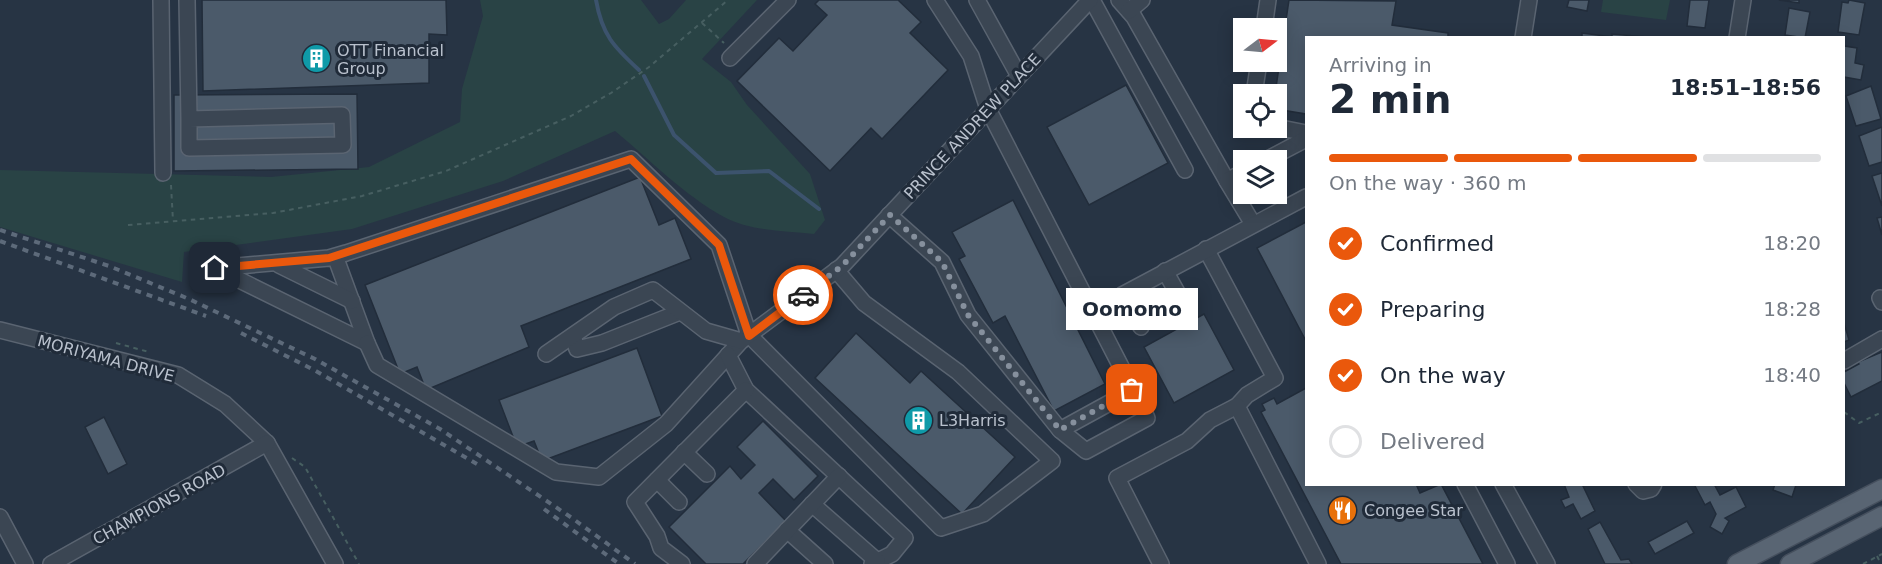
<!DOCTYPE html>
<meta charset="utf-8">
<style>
body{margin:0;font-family:"DejaVu Sans",sans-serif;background:#f6f6f7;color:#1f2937;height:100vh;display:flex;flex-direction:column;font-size:22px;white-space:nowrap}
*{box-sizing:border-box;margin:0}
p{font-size:20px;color:#747a83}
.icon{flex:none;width:33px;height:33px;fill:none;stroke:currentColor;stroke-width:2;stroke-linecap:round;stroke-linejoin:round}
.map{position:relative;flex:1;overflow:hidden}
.side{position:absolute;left:1305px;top:36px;width:540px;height:450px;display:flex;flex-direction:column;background:#fff;border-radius:0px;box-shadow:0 3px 15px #0003}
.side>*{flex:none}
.needle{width:39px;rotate:74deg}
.tools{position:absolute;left:1233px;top:18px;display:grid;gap:12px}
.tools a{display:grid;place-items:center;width:54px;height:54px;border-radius:0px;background:#fff;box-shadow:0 3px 15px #0003;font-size:30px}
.pin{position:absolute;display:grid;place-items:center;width:51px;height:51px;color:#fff;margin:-26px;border-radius:12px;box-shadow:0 3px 9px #0006}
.courier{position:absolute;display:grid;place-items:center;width:60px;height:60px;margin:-30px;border:4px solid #ea580c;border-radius:50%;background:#fff;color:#222;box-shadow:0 2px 8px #0007}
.bubble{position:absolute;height:42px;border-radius:0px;background:#fff;box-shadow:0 3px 15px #0003;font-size:20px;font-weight:600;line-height:42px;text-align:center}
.overview em{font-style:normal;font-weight:600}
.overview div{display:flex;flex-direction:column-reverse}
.overview{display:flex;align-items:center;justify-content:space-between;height:102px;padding:0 24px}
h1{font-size:39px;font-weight:600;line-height:45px}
.bar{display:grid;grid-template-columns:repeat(4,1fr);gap:9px 6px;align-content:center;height:72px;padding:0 24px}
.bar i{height:8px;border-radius:4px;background:#e0e1e3}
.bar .on{background:#ea580c}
.bar p{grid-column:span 4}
ol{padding:0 24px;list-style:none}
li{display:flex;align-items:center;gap:18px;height:66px}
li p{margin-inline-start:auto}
li .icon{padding:6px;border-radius:50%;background:#ea580c;color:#fff;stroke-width:4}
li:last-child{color:#747a83}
li i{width:33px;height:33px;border:3px solid #e0e1e3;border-radius:50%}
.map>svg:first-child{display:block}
.green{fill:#294345}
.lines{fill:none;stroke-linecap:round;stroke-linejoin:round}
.stream{stroke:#3c536d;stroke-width:4}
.building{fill:#4b5a6a;stroke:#222d3b;stroke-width:1.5}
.minor-casing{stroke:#5a6471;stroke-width:18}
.major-casing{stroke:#454f5d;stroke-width:21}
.path{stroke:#475f61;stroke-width:2;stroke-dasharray:4.5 4.5;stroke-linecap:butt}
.minor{stroke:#3b4653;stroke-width:15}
.major{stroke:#596573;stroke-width:18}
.rail{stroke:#5d6a7a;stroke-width:4;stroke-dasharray:6 6;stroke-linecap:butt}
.done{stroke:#86909d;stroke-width:6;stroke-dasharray:0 10.8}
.route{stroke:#ea580c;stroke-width:8}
.labels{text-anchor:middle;stroke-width:6;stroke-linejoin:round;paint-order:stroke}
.poi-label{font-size:16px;fill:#b9c1cd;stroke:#202b39;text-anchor:start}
.street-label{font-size:16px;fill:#b9c1cd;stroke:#202b39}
</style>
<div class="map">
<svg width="1882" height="564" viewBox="0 0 1882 564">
<rect width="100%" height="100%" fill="#273444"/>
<g class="green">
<path d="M480 0H641L659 24 669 19 686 0H757L702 59 731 82 747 105 810 174 825 220 814 234C785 231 750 231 724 217 684 195 650 160 615 131L503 181 352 229 184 252 182 282 0 227V170L271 177 369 167 460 122 462 89 483 16Z"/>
<path d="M1603 0H1670L1666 20 1601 12Z"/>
</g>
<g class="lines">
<g class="stream">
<path d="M596 0C602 35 614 47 639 70"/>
<path d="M644 76 674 135 716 173 769 171 819 209"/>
</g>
</g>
<g class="building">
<path d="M202 0H446L447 35 429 34V83L203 91Z"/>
<path d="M819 0H898L921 22 910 33 948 70 882 139 871 128 830 171 737 81 779 38 793 51 827 15 815 4Z"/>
<path d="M1289 0 1396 1 1392 25 1448 33V38H1306V114L1276 109 1275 94Z"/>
<path d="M1569 0H1589L1587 11 1567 7Z"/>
<path d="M1690 0H1709L1705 28 1687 26Z"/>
<path d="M1779 0H1799V3Z"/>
<path d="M1849 0 1865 3 1859 35 1838 32 1842 2 1848 3Z"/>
<path d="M1789 8 1810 12 1805 38 1785 35Z"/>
<path d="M1582 33 1612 37V34L1658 38H1582Z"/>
<path d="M1844 46 1857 48 1855 63 1864 65 1861 80 1844 77Z"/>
<path d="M1126 85 1168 163 1089 205 1047 127Z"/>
<path d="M1871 86 1881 119 1856 126 1846 96Z"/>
<path d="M357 94 358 169 174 171V95Z"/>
<path d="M1882 127V162L1869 166 1859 136Z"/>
<path d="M1882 173V206L1872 176Z"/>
<path d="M640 177 659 225 675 218 691 259 521 326 529 347 426 390 417 367 400 374 365 285Z"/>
<path d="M1013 200 1105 384 1054 411 1005 316 993 323 959 259 965 256 952 232Z"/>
<path d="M1882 217V235L1877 218Z"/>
<path d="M1306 222V341L1257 248Z"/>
<path d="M1204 314 1234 370 1174 403 1144 347Z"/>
<path d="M1844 323 1849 340 1844 342Z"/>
<path d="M856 333 910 383 921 371 1015 457 962 514 815 378Z"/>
<path d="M637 348 662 416 542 461 534 441 517 447 499 400Z"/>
<path d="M1882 352V381L1851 397 1844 383V372L1859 364 1858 362Z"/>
<path d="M1306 388V484H1416L1420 493 1441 484 1483 564H1341L1261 412 1265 410 1262 404 1274 398 1277 404Z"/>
<path d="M104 417 127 464 108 474 85 427Z"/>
<path d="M763 421 818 476 794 500 773 479 759 493 786 521 743 564H706L669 527 730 466 741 479 755 465 737 447Z"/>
<path d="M1564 484H1582L1595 511 1581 519 1573 504 1565 508 1561 500 1569 497Z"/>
<path d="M1694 484H1714L1720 495 1736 487 1746 507 1725 518 1729 521 1722 534 1710 527 1716 514 1710 502 1705 505Z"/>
<path d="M1775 484H1794L1796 485 1792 497 1773 490Z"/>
<path d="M1687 521 1694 533 1655 554 1648 542Z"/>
<path d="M1600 522 1621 560 1629 559 1632 564H1605L1588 529Z"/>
</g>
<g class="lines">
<defs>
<g id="minor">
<path d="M161 0 163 173"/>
<path d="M187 0 189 119 342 115 343 145 189 148V119"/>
<path d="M977 0 1019 76"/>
<path d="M1092 0 1185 170"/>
<path d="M1119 0 1134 17 1227 181"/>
<path d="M1129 11 1142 0"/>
<path d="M1264 28 1268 0"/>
<path d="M1523 38 1529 0"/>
<path d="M1737 38 1743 0"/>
<path d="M730 58 788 0"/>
<path d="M1254 94 1259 62"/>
<path d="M1276 127 1306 133"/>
<path d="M1266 160 1306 139"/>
<path d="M1244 172 1227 181 1253 224"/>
<path d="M889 215 942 262 968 315 1060 430 1133 390 988 109 971 56 935 0"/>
<path d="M1206 249 1275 378 1247 395 1237 406"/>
<path d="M335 256 367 343 215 268 329 258 346 253 631 159 719 245 749 335 941 528 983 514 1052 461 958 372 864 303 836 270"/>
<path d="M279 265 352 301"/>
<path d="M1165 271 1183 303"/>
<path d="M1880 298 1882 302"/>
<path d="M1141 327 1122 295 1306 197"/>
<path d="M0 330 178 375 225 404 267 443 335 564"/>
<path d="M573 336 577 349 602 343 680 312"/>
<path d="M367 343 377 365 556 472 599 477 666 424 741 341 842 266 1090 0"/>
<path d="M546 354 614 307 653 290 706 331 741 341"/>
<path d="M728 355 746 390 905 538 892 554 872 564"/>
<path d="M1844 361 1882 339"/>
<path d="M1060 430 1086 451 1147 418 1133 390"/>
<path d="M684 452 707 474"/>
<path d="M657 480 679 502"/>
<path d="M1465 484 1507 564"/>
<path d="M1503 484 1547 564"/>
<path d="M1636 484 1643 491 1651 489 1654 484"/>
<path d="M812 504 877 561"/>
<path d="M0 517 25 564"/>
<path d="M787 530 825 564"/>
<path d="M51 564 267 443"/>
<path d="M682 564 661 548 657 536 635 502 746 390"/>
<path d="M755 564 839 476"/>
<path d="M1161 564 1117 478 1187 441 1210 420 1237 406 1318 564"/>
</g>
<g id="major">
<path d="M1737 564 1882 489"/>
<path d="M1790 564 1882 516"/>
</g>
</defs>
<use href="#minor" class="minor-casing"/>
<use href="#major" class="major-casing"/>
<g class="path">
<path d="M702 23 724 43"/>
<path d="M171 185 173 221"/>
<path d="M128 225 273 213 362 196 446 171 571 116 611 93 649 67 728 0"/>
<path d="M116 343 149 352"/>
<path d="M1844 412 1859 423 1882 412"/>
<path d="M292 458 305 467 359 564"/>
<path d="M1877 556 1881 564"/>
<path d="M1863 564 1882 554"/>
</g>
<use href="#minor" class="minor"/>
<use href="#major" class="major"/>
<g class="rail">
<path d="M0 230 109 266 189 299 315 359 440 429 572 518 635 564"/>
<path d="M0 241 206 316"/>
<path d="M241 333 314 370 482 467"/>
<path d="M544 509 619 564"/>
</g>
</g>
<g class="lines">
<path class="done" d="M803 295 842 266 890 215 942 262 968 315 1060 430 1132 390"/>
<path class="route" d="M215 268 329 258 631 159 719 245 749 336 803 295"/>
</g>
<defs>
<symbol id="building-disc" viewBox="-11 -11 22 22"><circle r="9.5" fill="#0f9aa8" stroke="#202b39"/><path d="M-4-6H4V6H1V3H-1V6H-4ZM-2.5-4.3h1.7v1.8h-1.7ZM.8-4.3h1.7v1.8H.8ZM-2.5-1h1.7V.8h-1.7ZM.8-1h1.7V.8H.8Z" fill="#fff"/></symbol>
<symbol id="restaurant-disc" viewBox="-11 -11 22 22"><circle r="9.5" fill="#e8710a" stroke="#202b39"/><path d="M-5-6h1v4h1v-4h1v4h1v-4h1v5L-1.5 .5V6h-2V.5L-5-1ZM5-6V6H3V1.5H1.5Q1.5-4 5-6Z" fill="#fff"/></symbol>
</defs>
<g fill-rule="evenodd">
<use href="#building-disc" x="300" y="42" width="33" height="33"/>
<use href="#building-disc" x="902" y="404" width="33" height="33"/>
<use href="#restaurant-disc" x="1326" y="494" width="33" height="33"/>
</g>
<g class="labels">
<g class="poi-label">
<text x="337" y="56">OTT Financial<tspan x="337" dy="18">Group</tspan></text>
<text x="939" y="426">L3Harris</text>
<text x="1364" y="516">Congee Star</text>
</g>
<g class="street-label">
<text transform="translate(972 126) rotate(-47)" y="6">PRINCE ANDREW PLACE</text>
<text transform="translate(106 358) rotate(15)" y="6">MORIYAMA DRIVE</text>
<text transform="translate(159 504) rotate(-29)" y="6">CHAMPIONS ROAD</text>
</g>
</g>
</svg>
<div class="tools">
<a><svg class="needle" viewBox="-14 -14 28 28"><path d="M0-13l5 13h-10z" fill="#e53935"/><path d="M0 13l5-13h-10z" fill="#747a83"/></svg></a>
<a><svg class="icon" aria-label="locate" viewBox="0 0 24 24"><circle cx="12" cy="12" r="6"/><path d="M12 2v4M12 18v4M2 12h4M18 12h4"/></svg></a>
<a><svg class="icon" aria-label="layers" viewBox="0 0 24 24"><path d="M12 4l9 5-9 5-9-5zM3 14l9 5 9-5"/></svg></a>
</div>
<div class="pin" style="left:1132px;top:390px;background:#ea580c"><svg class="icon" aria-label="bag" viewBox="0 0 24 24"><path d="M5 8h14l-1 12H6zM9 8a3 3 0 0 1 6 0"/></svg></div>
<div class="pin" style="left:215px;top:268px;background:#1f2937"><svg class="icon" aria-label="home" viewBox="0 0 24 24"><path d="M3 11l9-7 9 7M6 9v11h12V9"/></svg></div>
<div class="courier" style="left:803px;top:295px"><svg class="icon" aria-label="car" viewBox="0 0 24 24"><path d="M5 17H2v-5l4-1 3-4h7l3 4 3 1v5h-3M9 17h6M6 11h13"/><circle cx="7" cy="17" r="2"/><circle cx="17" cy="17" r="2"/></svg></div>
<div class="bubble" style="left:1066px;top:288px;width:132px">Oomomo</div>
<section class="side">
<div class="overview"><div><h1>2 min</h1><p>Arriving in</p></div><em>18:51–18:56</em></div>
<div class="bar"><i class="on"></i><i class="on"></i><i class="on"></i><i></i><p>On the way · 360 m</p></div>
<ol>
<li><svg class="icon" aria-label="check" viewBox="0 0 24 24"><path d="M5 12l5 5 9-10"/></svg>Confirmed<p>18:20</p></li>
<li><svg class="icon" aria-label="check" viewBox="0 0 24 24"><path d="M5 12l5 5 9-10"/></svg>Preparing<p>18:28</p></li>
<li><svg class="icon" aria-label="check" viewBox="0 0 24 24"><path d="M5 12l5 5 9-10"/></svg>On the way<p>18:40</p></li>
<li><i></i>Delivered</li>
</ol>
</section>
</div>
